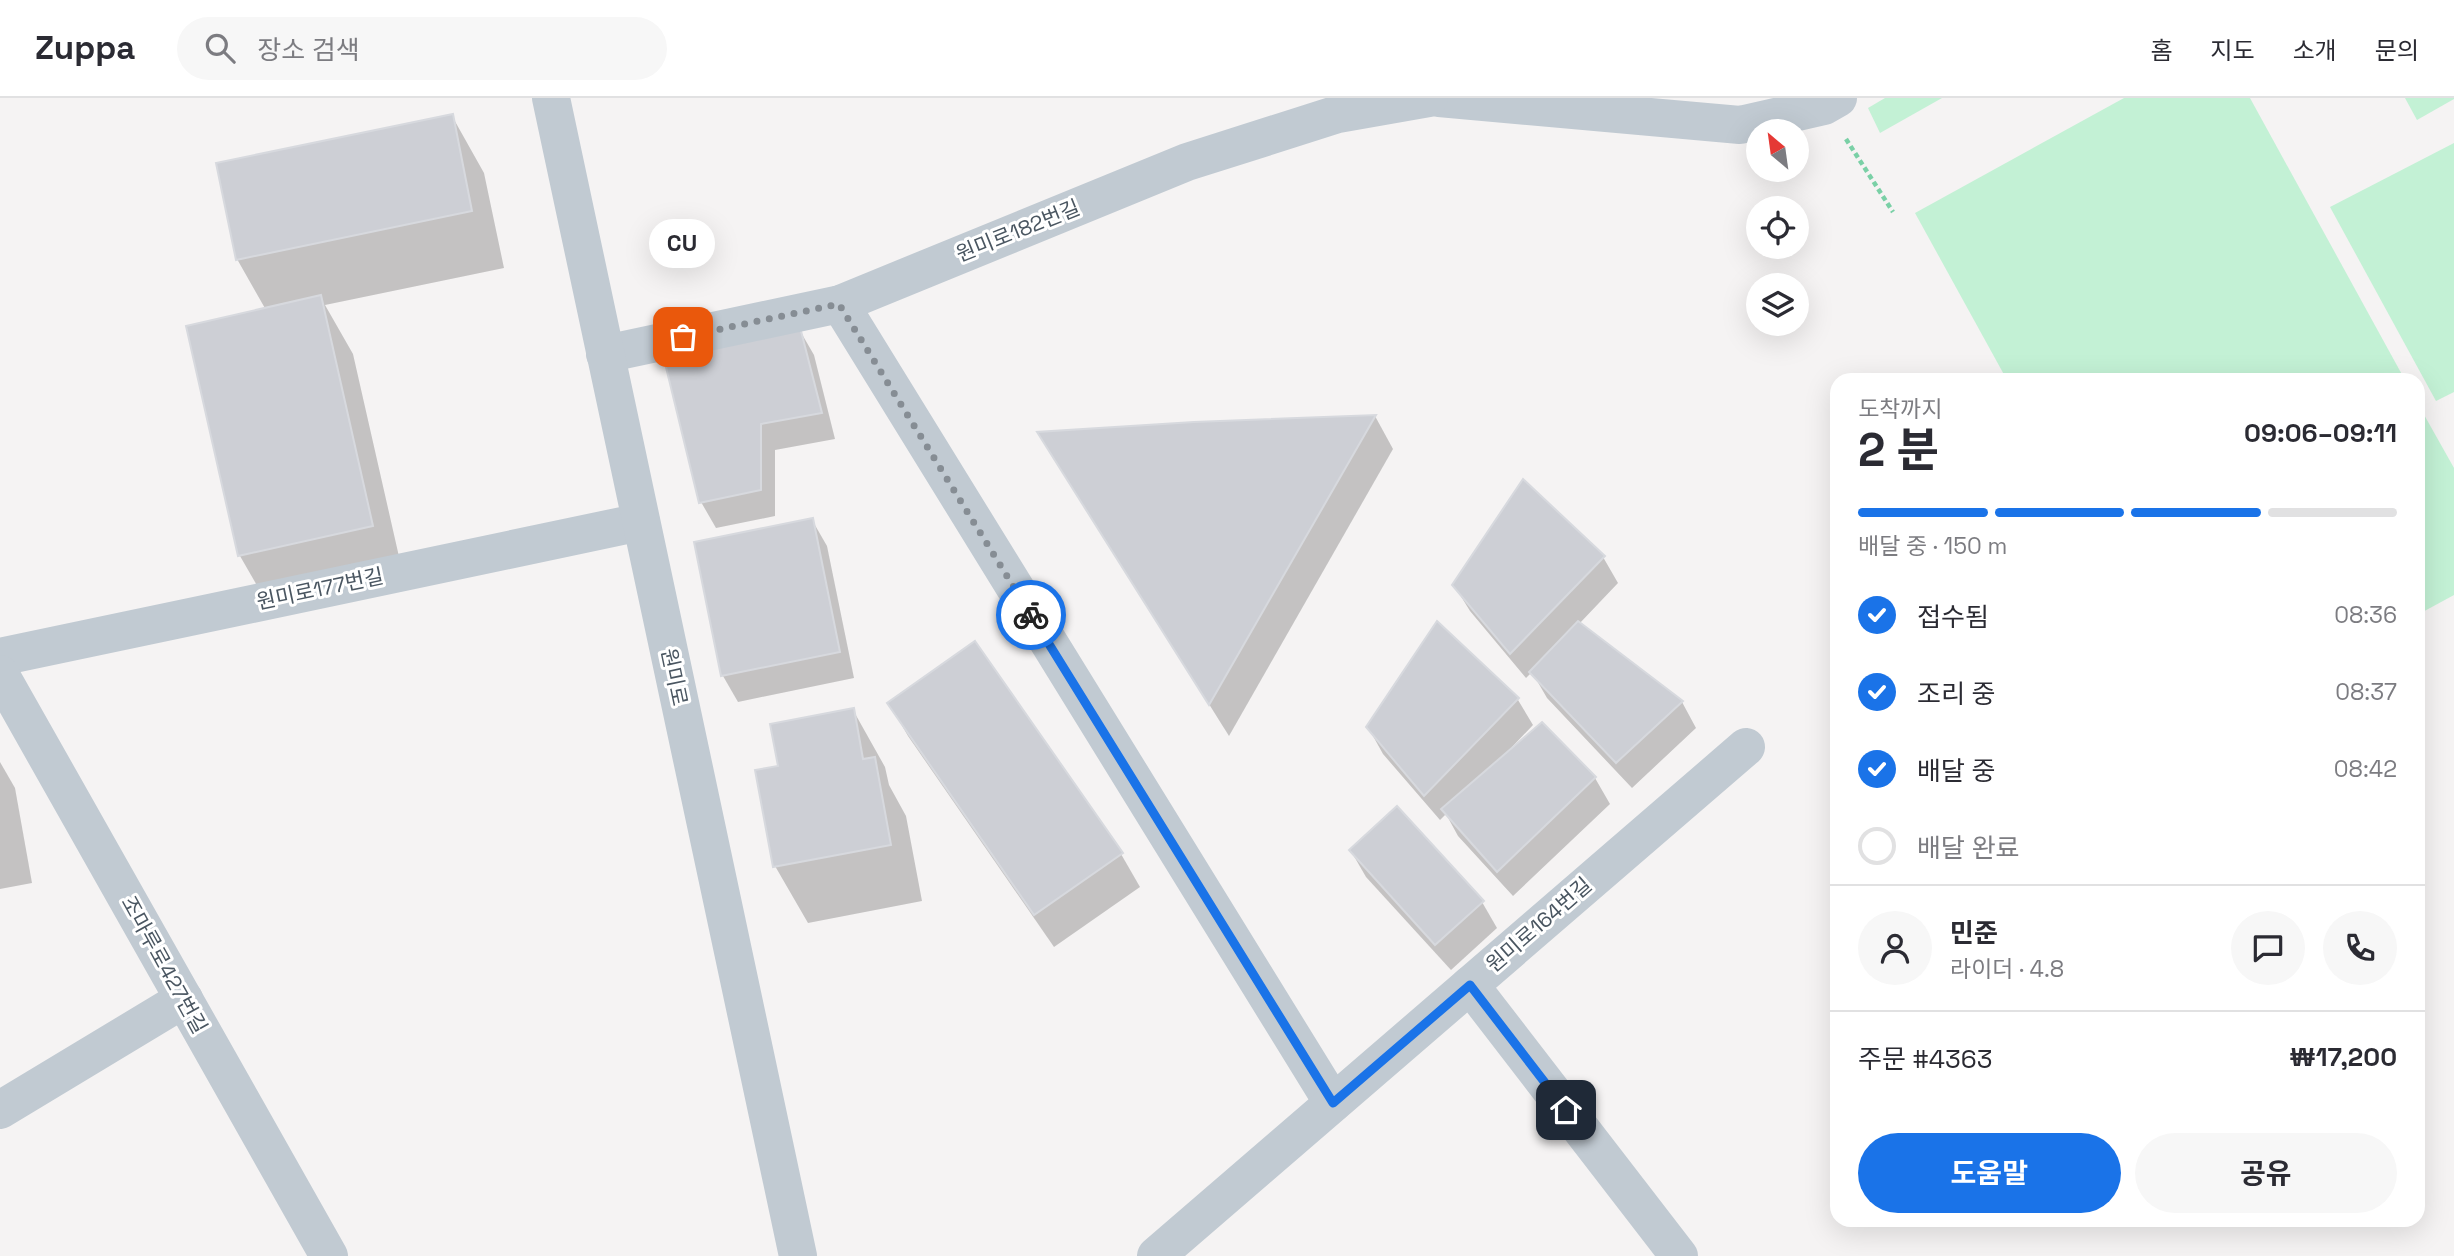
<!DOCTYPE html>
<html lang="ko">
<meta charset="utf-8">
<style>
body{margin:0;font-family:"Space Grotesk","Noto Sans KR",sans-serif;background:#f7f7f7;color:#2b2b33;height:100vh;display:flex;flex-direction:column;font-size:26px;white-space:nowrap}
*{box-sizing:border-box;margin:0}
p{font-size:23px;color:#7c7c81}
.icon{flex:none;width:38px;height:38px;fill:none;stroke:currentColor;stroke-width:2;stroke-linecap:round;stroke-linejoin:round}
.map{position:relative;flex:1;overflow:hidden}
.drawer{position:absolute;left:1830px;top:275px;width:595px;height:854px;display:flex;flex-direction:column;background:#fff;border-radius:21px;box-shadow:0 7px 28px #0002}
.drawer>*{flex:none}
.needle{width:46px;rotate:331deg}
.tools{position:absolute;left:1746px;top:21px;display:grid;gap:14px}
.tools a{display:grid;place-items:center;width:63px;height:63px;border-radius:50%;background:#fff;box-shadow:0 7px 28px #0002;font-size:35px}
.pin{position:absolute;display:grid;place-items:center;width:60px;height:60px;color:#fff;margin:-30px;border-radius:14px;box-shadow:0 4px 10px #0006}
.courier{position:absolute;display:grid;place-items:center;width:70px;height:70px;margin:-35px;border:5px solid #1a73e8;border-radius:50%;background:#fff;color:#222;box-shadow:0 2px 9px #0007}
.bubble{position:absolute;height:49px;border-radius:24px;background:#fff;box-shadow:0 7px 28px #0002;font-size:23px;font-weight:700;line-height:49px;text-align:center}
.head em{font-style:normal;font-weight:700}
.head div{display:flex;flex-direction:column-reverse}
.head{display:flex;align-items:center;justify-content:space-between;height:119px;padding:0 28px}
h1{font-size:46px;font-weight:700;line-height:52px}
.bar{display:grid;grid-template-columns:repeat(4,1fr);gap:10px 7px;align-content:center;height:84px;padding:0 28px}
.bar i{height:9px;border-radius:5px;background:#e1e1e2}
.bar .on{background:#1a73e8}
.bar p{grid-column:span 4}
.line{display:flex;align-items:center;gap:18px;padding:0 28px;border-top:2px solid #e1e1e2}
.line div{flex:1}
.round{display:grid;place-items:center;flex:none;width:74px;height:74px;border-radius:37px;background:#f7f7f7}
ol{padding:0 28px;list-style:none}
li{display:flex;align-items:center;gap:21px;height:77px}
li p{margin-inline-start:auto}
li .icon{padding:7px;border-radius:50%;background:#1a73e8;color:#fff;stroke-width:4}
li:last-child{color:#7c7c81}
li i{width:38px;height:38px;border:4px solid #e1e1e2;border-radius:50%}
.button{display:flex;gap:14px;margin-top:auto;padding:14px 28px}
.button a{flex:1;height:80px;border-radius:42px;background:#1a73e8;color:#fff;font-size:28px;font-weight:700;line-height:80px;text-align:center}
.button a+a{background:#f7f7f7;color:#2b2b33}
header{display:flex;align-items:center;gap:42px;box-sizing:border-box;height:98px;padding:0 35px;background:#fff;border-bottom:2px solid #e1e1e2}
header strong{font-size:33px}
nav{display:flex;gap:38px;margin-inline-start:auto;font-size:24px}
.search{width:490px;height:63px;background:#f7f7f7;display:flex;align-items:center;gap:18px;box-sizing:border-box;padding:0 24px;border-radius:38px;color:#7c7c81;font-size:26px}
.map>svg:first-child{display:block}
.green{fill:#c3f1d5}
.shadow{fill:#0003}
.building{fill:#cdcfd5;stroke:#d7d9de;stroke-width:2}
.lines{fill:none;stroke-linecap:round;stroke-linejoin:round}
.path{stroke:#7ad0a6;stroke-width:4.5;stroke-dasharray:5 3.5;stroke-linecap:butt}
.minor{stroke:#c1cad2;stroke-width:38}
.tertiary{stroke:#c1cad2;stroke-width:38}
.done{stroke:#868d94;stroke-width:7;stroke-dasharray:0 12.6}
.route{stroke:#1a73e8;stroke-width:9}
.labels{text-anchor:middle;stroke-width:6;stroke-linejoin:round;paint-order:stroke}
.street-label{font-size:21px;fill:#4a5661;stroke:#fff}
</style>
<header>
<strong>Zuppa</strong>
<div class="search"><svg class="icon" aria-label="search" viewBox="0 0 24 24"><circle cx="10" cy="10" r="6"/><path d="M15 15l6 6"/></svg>장소 검색</div>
<nav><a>홈</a><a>지도</a><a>소개</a><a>문의</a></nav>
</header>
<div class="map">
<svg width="2454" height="1158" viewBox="0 0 2454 1158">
<rect width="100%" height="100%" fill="#f5f3f3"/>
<g class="green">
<path d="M1885 0H1942L1880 35 1868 10Z"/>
<path d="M2124 0H2250L2405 282H2007L1915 115Z"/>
<path d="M2405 0H2454V1L2417 22Z"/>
<path d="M2454 45V294L2436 303 2330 109Z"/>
<path d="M2418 306 2454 370V497L2419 516Z"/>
</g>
<g class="shadow">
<path d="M452 18 484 75 504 170 325 207 353 256 405 485 273 515 240 458 188 230 266 212 237 161Z"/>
<path d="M799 231 814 257 835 341 775 352V418L716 430 701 404Z"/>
<path d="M1375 318 1393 351 1229 638 1059 367Z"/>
<path d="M812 422 827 448 854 580 738 604 723 578 696 445Z"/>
<path d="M1603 459 1618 485 1579 526 1682 604 1696 630 1632 690 1547 600 1532 574 1526 580 1470 513 1454 487Z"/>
<path d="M1437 526 1518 602 1533 627 1512 649 1514 651 1542 626 1595 680 1610 706 1513 798 1458 738 1446 716 1440 722 1383 656 1368 629Z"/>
<path d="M974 546 1121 756 1140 789 1054 849 908 638 889 605Z"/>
<path d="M853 612 885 669 889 687 906 718 922 803 808 825 775 768Z"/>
<path d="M0 664 15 690 32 785 0 791Z"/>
<path d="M1351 753 1482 804 1497 830 1451 872 1366 779Z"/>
</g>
<g class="building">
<path d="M453 16 472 113 236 162 216 65Z"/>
<path d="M321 197 373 428 238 458 186 228Z"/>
<path d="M800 229 822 315 761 326V392L699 405 664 261Z"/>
<path d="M1376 317 1209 607 1037 334 1194 324Z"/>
<path d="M1523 381 1605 458 1510 556 1452 487Z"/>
<path d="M813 420 840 554 721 578 694 444Z"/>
<path d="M1437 523 1519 600 1424 698 1366 629Z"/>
<path d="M1578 523 1683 603 1616 665 1529 574Z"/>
<path d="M975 543 1123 755 1034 817 887 605Z"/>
<path d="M854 610 863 661 875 659 891 747 773 769 755 672 778 668 770 626Z"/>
<path d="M1542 624 1596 679 1497 774 1441 711Z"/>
<path d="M1397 708 1484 803 1435 847 1349 752Z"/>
</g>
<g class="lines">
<path class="path" d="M1846 41 1893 114"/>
<g class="minor">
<path d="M1439 0 1740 27 1824 8 1838 0"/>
<path d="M840 206 1333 1005"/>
<path d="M605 256 840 206 1187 64 1338 16 1429 0"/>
<path d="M0 559 641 424"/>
<path d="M0 576 329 1158"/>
<path d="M1470 887 1679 1158"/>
<path d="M0 1012 184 901"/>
<path d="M1156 1158 1746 649"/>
</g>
<path class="tertiary" d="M551 0 798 1158"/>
</g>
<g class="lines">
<path class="done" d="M683 239 839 206 1031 517"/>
<path class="route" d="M1031 517 1333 1005 1470 887 1566 1012"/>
</g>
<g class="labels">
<g class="street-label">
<text transform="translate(1018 133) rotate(-22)" y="7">원미로182번길</text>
<text transform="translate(320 491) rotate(-12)" y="7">원미로177번길</text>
<text transform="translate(674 579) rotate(78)" y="7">원미로</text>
<text transform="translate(1539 827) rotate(-41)" y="7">원미로164번길</text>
<text transform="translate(164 867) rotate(61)" y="7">조마루로427번길</text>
</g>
</g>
</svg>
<div class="tools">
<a><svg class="needle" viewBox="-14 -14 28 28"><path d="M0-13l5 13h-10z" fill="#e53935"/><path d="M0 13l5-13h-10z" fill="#7c7c81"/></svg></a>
<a><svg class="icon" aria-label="locate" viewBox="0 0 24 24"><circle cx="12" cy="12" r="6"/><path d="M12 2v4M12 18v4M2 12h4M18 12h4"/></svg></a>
<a><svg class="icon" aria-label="layers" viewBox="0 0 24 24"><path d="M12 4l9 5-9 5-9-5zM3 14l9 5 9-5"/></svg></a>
</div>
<div class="pin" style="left:683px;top:239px;background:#ea580c"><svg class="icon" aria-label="bag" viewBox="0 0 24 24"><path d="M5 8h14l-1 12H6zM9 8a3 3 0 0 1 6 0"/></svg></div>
<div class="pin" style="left:1566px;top:1012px;background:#1f2937"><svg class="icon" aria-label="home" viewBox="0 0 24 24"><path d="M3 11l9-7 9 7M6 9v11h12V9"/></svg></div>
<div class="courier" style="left:1031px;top:517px"><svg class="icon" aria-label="bike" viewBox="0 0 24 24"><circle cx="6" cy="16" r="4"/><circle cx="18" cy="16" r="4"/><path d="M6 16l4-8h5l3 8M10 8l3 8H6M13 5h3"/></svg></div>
<div class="bubble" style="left:649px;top:121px;width:66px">CU</div>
<section class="drawer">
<div class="head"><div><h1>2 분</h1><p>도착까지</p></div><em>09:06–09:11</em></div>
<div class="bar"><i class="on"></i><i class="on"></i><i class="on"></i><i></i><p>배달 중 · 150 m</p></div>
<ol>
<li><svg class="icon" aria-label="check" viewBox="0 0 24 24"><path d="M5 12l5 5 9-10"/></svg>접수됨<p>08:36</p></li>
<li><svg class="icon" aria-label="check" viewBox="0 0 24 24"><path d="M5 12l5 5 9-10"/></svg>조리 중<p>08:37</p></li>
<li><svg class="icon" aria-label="check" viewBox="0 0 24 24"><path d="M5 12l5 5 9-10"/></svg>배달 중<p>08:42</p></li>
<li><i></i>배달 완료</li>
</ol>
<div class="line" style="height:126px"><a class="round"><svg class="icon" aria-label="person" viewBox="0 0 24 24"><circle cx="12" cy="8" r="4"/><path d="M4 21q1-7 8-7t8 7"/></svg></a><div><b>민준</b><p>라이더 · 4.8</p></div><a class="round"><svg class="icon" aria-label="chat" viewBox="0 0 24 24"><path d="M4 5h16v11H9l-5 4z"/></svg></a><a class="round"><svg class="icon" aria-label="phone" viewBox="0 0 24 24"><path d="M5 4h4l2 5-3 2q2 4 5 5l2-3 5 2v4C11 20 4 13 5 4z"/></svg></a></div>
<div class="line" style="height:91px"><div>주문 #4363</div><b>₩17,200</b></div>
<div class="button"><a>도움말</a><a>공유</a></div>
</section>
</div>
